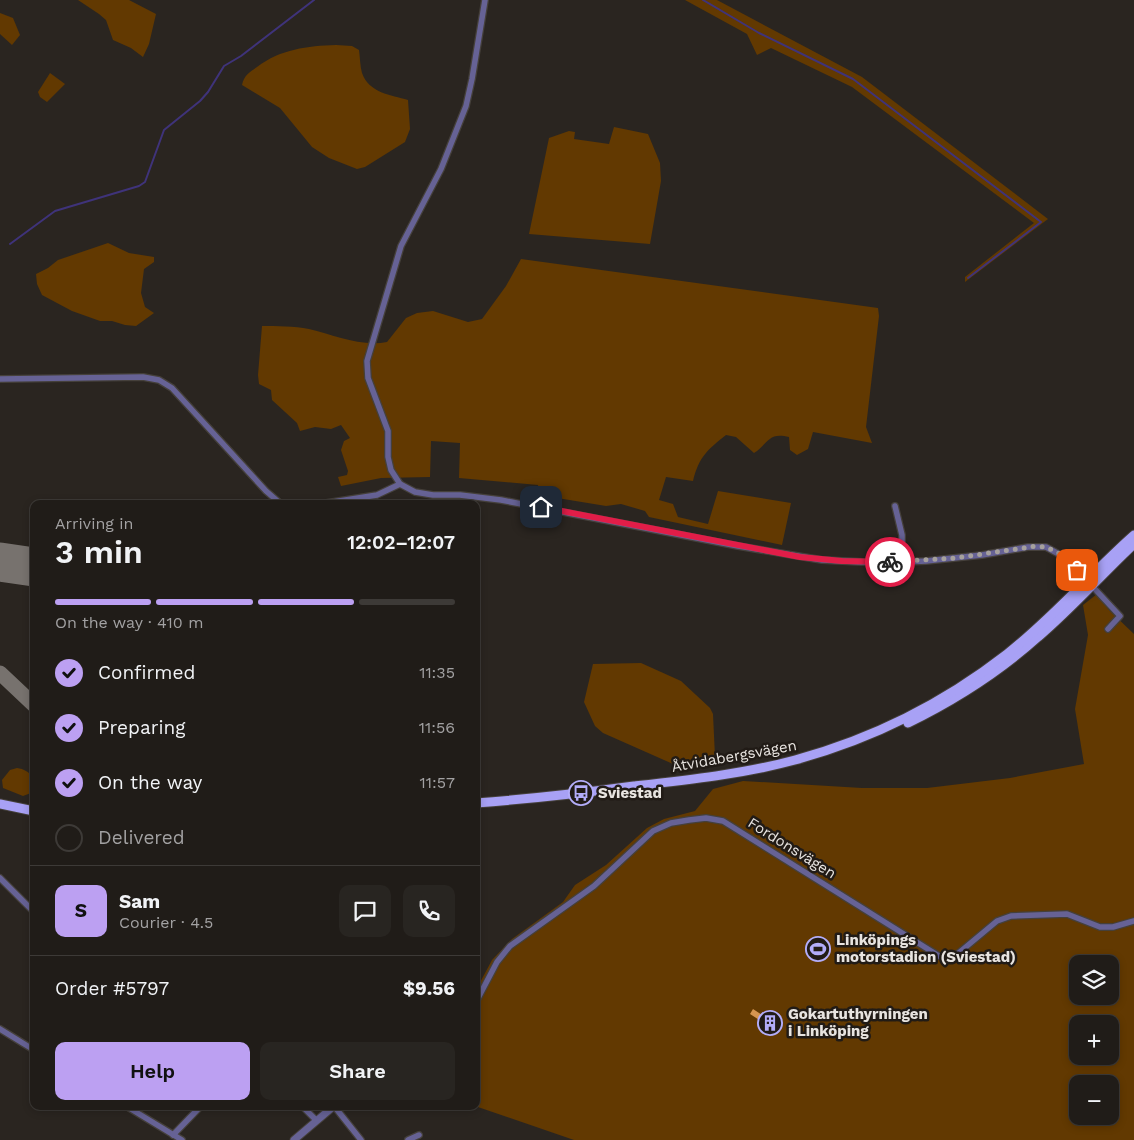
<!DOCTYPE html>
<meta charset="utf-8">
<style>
body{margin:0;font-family:"Work Sans",sans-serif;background:#282521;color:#f1f3f6;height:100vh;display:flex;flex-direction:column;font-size:19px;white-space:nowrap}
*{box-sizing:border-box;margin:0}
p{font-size:16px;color:#a2a1a2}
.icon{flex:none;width:28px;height:28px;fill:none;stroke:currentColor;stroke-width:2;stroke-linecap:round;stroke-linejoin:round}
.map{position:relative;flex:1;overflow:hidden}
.side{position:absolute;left:30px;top:500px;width:450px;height:610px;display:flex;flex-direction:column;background:#201c18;border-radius:10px;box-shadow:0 2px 8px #0003,0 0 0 1px #3d3a37}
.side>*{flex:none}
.controls{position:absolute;left:1069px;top:955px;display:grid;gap:10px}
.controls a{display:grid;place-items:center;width:50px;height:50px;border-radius:10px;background:#201c18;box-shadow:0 2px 8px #0003,0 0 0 1px #3d3a37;font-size:25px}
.pin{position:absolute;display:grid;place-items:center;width:42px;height:42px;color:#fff;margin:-21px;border-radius:10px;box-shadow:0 2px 8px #0006}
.courier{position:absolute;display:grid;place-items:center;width:50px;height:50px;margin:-25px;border:4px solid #e11d48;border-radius:50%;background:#fff;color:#222;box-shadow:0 1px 6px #0007}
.overview em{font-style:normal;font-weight:600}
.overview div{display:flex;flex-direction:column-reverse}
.overview{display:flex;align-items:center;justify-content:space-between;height:85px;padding:0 25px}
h1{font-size:32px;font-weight:600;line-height:38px}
.bar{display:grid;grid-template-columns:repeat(4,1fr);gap:8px 5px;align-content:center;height:60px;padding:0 25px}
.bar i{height:6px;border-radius:4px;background:#3d3a37}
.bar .current{background:#bca0f2}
.bar p{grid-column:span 4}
.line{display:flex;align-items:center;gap:12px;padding:0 25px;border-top:1px solid #3d3a37}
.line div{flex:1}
.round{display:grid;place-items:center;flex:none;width:52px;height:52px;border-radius:10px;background:#282521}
ol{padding:0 25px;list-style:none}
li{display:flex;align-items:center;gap:15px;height:55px}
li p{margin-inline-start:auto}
li .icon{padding:5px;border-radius:50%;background:#bca0f2;color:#111;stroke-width:4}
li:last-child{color:#a2a1a2}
li i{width:28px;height:28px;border:2px solid #3d3a37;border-radius:50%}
.cta{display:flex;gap:10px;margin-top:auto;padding:10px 25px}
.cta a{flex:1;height:58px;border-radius:10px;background:#bca0f2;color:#111;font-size:20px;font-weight:600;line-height:58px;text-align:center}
.cta a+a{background:#282521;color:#f1f3f6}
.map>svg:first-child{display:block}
.green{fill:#623901;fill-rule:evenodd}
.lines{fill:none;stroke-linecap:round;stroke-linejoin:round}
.stream{stroke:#3f337a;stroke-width:2}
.taxiway{stroke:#77726e;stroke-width:15}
.runway{stroke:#77726e;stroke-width:39}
.building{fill:#d69550}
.minor-casing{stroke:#45403b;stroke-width:8}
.tertiary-casing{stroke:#45403b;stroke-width:9}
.primary-casing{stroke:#45403b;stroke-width:11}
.minor{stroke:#666295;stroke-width:5.5}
.tertiary{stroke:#666295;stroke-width:7}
.primary{stroke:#a8a1f5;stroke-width:9}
.done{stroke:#a6a19d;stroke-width:5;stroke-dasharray:0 9}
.route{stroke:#e11d48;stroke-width:6}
.labels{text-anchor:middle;stroke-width:5;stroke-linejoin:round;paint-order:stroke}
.street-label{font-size:15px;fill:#e8e4e0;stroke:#211b16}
.poi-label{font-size:15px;font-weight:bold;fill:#e8e4e0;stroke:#211b16;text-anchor:start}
</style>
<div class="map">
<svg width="1134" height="1140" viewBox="0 0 1134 1140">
<rect width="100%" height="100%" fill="#2a2520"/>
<g class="green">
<path d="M78 0H129L156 14 149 44 143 57 131 48 113 40 106 20 99 14Z"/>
<path d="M685 0H717L862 77 1048 219 965 282V277L1034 223 852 87 771 48 757 55 747 34Z"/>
<path d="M0 13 13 18 20 35 12 45 0 34Z"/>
<path d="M336 45 352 46 359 50C360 57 360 66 362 73 369 93 391 95 408 100L410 129 405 142 365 167 357 169 329 158 312 147 280 108 242 85C244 75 250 72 257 67 281 49 307 46 336 45Z"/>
<path d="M50 73 65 84 47 102 40 97 38 92Z"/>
<path d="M614 127 648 134 660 163 661 181 650 244 529 234 549 138 569 131 575 132 574 139 609 144Z"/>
<path d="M108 243 129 253 154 257V262L144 269 141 293 145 307 154 313 136 326 125 325 112 321H100L72 311 42 295 37 284 36 274 48 268 58 260Z"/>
<path d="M521 259 878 308 879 316 866 427 872 443 813 432 808 449 797 455 790 450 789 437C768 432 769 443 754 453L736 437 726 435C707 450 699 457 693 481L666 477 659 500 673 504 678 517 708 524 718 491 791 503 782 545 649 517 645 511 621 504 606 506 539 495 538 485 459 478 460 443 431 441 430 477 381 478 341 486 338 477 347 475 348 471 341 450 344 441 350 438 341 425 331 429 315 427 300 431 297 423 272 400 271 390 259 384 258 375 262 326C277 326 294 326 309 329 334 335 361 347 387 342L406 318 417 313 433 311 468 322 482 319 506 286Z"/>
<path d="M1097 594 1109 610 1134 634V1140H574L475 1106 476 990 492 960 512 939 563 902 575 885 606 865 647 828 664 819 695 811 713 789 743 781 862 788H927L1010 778 1084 764 1075 709 1088 635 1083 605ZM1078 964H1110V996H1078ZM1078 1024H1110V1056H1078ZM1078 1084H1110V1116H1078Z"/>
<path d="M641 663 681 681 710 708 713 714 715 757 673 764 603 733 595 726 584 702 593 664Z"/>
<path d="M17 768C31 770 37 780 31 793L23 796 3 788 2 780 10 770Z"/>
</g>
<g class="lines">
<g class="stream">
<path d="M703 0 759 33 853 79 1041 222 968 278"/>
<path d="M10 244 55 211 139 186 145 182 164 130 200 101 208 92 224 66 241 56 314 0"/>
</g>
<path class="taxiway" d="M0 673 34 705"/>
<path class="runway" d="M0 562 34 567"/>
</g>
<path class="building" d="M753 1009 765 1017 768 1011 773 1015 770 1020 781 1027 778 1032 750 1014Z"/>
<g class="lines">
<defs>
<g id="minor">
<path d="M485 0 472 79 466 106 441 169 401 246 367 361 368 378 388 431V457L391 470 400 484 415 492 433 495H460L501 500 738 546 822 560 883 563 926 561 982 555 1028 547H1046L1066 558 1120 616 1108 629"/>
<path d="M0 379 143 377 159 380 172 388 266 491 281 504"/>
<path d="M320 504 377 495 400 484"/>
<path d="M895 506 902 535V562"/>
<path d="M0 878 34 912"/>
<path d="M476 1002 497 962 510 946 594 886 653 831 671 823 689 820 706 818 723 821 939 956 947 958 955 956 997 921 1011 916 1067 914 1100 927H1113L1134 921"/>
<path d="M0 1029 34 1050"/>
<path d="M126 1106 182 1140"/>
<path d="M302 1106 316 1120"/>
<path d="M334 1106 361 1140"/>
<path d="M173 1135 201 1106"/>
<path d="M408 1140 419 1135"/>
</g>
<path id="tertiary" d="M294 1140 334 1106"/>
<g id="primary">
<path d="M908 723C955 700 999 672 1038 637 1072 608 1102 574 1134 544"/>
<path d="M476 803C529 799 582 793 634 786 688 780 743 774 795 760 872 739 944 703 1007 654 1053 618 1091 573 1134 535"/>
<path d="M0 804 34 811"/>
</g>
</defs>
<use href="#minor" class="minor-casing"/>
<use href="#tertiary" class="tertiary-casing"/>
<use href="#primary" class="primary-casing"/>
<use href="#minor" class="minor"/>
<use href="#tertiary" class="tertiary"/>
<use href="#primary" class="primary"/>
</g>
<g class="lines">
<path class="done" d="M890 562 955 558 1037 546C1055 548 1066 557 1077 570"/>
<path class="route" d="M541 507 800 557 842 561 890 562"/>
</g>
<defs>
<symbol id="bus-ring" viewBox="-11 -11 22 22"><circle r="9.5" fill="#211b16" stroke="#b3adf9" stroke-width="1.5"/><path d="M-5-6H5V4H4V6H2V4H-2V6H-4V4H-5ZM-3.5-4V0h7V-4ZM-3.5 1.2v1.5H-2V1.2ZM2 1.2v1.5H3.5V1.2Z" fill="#b3adf9"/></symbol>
<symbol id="stadium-ring" viewBox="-11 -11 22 22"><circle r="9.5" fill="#211b16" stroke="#b3adf9" stroke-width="1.5"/><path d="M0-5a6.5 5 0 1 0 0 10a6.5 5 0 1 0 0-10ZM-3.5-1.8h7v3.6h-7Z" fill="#b3adf9"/></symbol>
<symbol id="building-ring" viewBox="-11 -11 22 22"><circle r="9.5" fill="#211b16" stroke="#b3adf9" stroke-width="1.5"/><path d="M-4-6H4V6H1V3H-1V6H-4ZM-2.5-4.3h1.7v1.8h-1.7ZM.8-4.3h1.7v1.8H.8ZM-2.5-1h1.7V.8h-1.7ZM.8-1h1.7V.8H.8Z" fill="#b3adf9"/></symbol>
</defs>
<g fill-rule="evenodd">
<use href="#bus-ring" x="567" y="779" width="28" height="28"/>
<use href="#stadium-ring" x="804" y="935" width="28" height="28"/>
<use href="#building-ring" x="756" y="1009" width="28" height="28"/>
</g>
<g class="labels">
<g class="street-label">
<text transform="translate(734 756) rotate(-10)" y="5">Åtvidabergsvägen</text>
<text transform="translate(792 848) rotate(32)" y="5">Fordonsvägen</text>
</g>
<g class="poi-label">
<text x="598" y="798">Sviestad</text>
<text x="836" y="945">Linköpings<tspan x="836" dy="17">motorstadion (Sviestad)</tspan></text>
<text x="788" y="1019">Gokartuthyrningen<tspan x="788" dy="17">i Linköping</tspan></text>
</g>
</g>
</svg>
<div class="controls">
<a><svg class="icon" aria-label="layers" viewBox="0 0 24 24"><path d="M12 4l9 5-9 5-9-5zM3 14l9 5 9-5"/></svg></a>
<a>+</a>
<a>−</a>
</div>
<div class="pin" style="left:1077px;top:570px;background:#ea580c"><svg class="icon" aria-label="bag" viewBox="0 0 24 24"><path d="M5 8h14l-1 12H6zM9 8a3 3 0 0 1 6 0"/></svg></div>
<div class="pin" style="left:541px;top:507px;background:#1f2937"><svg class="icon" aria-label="home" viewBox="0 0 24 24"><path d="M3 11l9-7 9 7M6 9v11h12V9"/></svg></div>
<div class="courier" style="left:890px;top:562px"><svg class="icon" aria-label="bike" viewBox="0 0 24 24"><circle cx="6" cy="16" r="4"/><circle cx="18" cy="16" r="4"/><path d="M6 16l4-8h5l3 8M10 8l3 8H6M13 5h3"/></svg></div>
<section class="side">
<div class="overview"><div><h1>3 min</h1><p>Arriving in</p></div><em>12:02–12:07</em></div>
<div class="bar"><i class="current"></i><i class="current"></i><i class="current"></i><i></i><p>On the way · 410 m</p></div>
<ol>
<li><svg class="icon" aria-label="check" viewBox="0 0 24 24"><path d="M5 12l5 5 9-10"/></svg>Confirmed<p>11:35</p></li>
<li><svg class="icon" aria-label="check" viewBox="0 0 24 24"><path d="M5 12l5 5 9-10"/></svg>Preparing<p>11:56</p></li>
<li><svg class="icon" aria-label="check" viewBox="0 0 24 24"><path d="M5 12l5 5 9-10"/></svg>On the way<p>11:57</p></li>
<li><i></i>Delivered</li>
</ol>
<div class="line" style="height:90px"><b class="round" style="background:#bca0f2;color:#111">S</b><div><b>Sam</b><p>Courier · 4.5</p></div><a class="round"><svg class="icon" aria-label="chat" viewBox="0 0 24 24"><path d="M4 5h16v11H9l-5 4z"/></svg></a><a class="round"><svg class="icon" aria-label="phone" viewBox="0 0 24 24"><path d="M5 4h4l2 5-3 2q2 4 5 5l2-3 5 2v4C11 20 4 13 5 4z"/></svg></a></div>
<div class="line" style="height:65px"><div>Order #5797</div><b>$9.56</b></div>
<div class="cta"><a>Help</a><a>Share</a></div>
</section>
</div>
